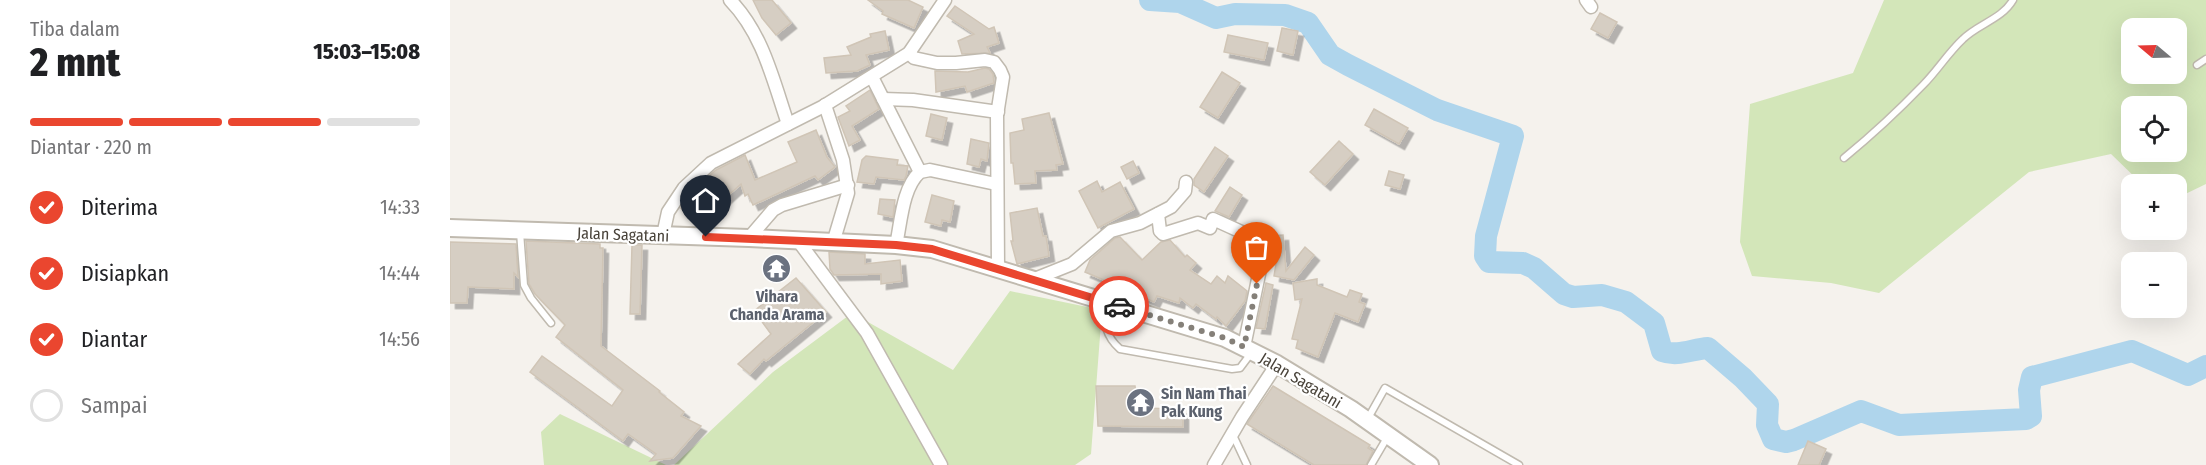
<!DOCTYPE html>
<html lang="id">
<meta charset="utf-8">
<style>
body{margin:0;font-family:"Fira Sans Condensed",sans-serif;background:#f2f2f2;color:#202124;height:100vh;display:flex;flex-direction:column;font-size:22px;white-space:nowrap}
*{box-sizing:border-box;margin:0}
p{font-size:20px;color:#757577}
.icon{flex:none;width:33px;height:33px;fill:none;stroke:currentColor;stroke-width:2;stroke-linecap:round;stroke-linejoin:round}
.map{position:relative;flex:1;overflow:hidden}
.details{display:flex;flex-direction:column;background:#fff;width:450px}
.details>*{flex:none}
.needle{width:39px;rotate:289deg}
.tools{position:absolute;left:1671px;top:18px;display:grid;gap:12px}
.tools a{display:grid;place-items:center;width:66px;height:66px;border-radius:12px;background:#fff;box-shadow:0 6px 24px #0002;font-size:30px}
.pin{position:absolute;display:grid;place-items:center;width:51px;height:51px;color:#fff;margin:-62px -26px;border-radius:50% 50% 50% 0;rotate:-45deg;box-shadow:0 0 6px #0007}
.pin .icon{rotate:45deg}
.courier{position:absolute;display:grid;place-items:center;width:60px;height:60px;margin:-30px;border:4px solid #ea462f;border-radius:50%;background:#fff;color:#222;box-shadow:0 2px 8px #0007}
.overview em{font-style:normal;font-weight:800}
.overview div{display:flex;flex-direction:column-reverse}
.overview{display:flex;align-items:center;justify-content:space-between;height:102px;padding:0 30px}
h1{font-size:39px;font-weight:800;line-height:45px}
.bar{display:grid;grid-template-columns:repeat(4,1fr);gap:9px 6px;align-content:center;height:72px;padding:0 30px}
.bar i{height:8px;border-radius:4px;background:#e0e0e0}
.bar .selected{background:#ea462f}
.bar p{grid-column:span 4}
ol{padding:0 30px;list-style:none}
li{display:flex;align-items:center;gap:18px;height:66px}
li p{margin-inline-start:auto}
li .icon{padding:6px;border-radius:50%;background:#ea462f;color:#fff;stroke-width:4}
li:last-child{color:#757577}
li i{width:33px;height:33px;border:3px solid #e0e0e0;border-radius:50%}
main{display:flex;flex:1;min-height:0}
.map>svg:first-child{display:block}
.green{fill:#d3e6b9;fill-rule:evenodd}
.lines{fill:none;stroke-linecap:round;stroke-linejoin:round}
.river{stroke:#afd5ec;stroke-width:22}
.building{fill:#d6cec3;stroke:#d0c5b6;stroke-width:1.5;filter:url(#shadow)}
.service-casing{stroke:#c0baaf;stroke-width:9}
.minor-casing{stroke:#c0baaf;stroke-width:15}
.tertiary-casing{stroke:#c0baaf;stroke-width:20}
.service{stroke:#fff;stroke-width:6}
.minor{stroke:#fff;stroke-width:12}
.tertiary{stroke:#fff;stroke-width:16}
.done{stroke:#858079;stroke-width:6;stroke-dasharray:0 10.8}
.route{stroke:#ea462f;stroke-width:8}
.labels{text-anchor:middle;stroke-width:4.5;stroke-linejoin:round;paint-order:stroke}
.street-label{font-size:16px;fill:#49433a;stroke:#fff}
.worship-label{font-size:16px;font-weight:bold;fill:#5b616d;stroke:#fff}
</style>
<main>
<section class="details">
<div class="overview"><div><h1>2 mnt</h1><p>Tiba dalam</p></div><em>15:03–15:08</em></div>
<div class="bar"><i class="selected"></i><i class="selected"></i><i class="selected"></i><i></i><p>Diantar · 220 m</p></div>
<ol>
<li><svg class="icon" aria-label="check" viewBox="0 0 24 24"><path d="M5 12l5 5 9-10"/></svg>Diterima<p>14:33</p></li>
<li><svg class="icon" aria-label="check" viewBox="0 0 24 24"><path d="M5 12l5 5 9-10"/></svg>Disiapkan<p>14:44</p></li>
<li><svg class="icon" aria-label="check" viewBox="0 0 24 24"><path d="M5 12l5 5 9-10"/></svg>Diantar<p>14:56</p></li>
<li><i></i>Sampai</li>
</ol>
</section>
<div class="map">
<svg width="1756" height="465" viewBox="0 0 1756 465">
<defs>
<filter id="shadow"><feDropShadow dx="5.5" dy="5.5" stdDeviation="0" flood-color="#0004"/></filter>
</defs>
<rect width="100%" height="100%" fill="#f5f2ed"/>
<g class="green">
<path d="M1434 0H1756V184L1727 198 1726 184H1692L1661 154 1579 172 1429 293 1381 283 1302 276 1290 242 1300 104 1403 73ZM1682 28H1726V74H1682ZM1682 106H1726V152H1682Z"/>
<path d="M560 291 652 310 641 454 625 465H224L323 372 402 313 503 370Z"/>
<path d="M110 414 216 465H94L91 432Z"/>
</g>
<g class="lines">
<path class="river" d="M700 0 730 2 766 18 785 14 835 15 858 23 880 55 898 65 987 110 1063 136 1036 236 1035 256 1039 262 1073 263 1084 268 1114 294 1123 297 1152 295 1176 302 1204 323 1212 351C1228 357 1242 349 1258 348L1293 378 1318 404 1317 425 1323 439 1336 442 1344 440 1411 411 1449 425 1576 419 1581 416 1579 390 1582 377 1682 351 1738 375 1756 366"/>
</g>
<g class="building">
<path d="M303 0H322L341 23 326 35 312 18Z"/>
<path d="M418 0H458L473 7 464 28 432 14 433 11Z"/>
<path d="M505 6 539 29 544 27 549 43 537 47 540 53 512 54 508 41 524 34 497 16Z"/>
<path d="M1150 13 1167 22 1158 38 1141 29Z"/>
<path d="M832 28 848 31 843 55 827 51Z"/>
<path d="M435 31 439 50 416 55 420 65 407 71 376 73 374 58 401 55 397 47 421 37 420 34Z"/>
<path d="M778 35 818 43 814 60 774 52Z"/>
<path d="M535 68 539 69 543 74 544 83 517 92 515 86 486 92 485 71 518 72Z"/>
<path d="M772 72 790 83 768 118 750 107Z"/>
<path d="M420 90 429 109 402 126 410 140 399 146 388 117 400 111 396 106Z"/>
<path d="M924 109 958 128 949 144 915 125Z"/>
<path d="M599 113 613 164 606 165 607 170 585 171 586 183 565 184 563 163H561L560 133 574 130 572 119Z"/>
<path d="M481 114 497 118 492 140 476 136Z"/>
<path d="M366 130 377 157 385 167 368 180 365 176 303 205 298 194 295 196 291 184 262 210 264 212 252 223 249 218 244 223 231 208 261 178 259 176 266 170 295 155 305 180 347 162 338 142Z"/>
<path d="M521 139 539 143 537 161 531 159 529 167 517 164Z"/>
<path d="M889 141 903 154 875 185 860 172Z"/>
<path d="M765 147 778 156 754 192 744 185V179Z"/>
<path d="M416 156 448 160 447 165 458 166 456 176 454 180 426 177 424 184 407 182 412 160Z"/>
<path d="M683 161 689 173 677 179 671 167Z"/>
<path d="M939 171 954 175 950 189 935 185Z"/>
<path d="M647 181 652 192 670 182 684 209 648 228 629 191Z"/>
<path d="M780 187 792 195 779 217 765 211Z"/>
<path d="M482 195 504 201 500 222 492 220 491 226 475 222Z"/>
<path d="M430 199 445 200 443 217 428 214Z"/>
<path d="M587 208 593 236H596L599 256 567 264 561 241H563L560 213Z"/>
<path d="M833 235 836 271 855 247 864 255 844 280 824 276 827 258H821L819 236Z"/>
<path d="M670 237 692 260 711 242 720 240 735 257 737 255 746 263 740 270 761 284 767 276 775 283 778 276 797 291 795 301 776 326 767 317 766 319 746 304 743 308 730 298 729 303 707 296 704 302 677 290 676 296 653 287 654 280 635 272 640 260 665 238Z"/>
<path d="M76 241 150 244V248H153L151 346 210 391 209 392 234 412 231 416 251 426 223 458 200 461 206 454 178 434 173 441 80 372 92 356 162 406 173 390 106 337 115 325 85 294 79 284Z"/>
<path d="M0 242 66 244 68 277 64 273V289L18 287 17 303H0Z"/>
<path d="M182 245H192L190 314H180Z"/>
<path d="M379 252 415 254V264L450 260 452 281 431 284V274L384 275 380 269Z"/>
<path d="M346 278 376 312 316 361 314 359 300 374 288 364 321 334 304 311Z"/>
<path d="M867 279V285L897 297 900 290 912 294 909 302 915 304 908 322 885 313 868 357 846 348 848 340 842 339 852 299 845 300 843 283Z"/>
<path d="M816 283 823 285 815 329 806 328Z"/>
<path d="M646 386H685L687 408 733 409V427L648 426Z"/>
<path d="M823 386 920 445 918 448 923 451 916 465H864L797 424Z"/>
<path d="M1358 441 1376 449 1369 465H1348Z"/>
</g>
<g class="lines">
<defs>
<g id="service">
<path d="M1747 65 1756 59"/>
<path d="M1394 158C1422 135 1448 111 1473 85 1487 71 1498 53 1513 39 1528 24 1552 19 1563 0"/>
<path d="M70 232 74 285 81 298 101 323"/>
<path d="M654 303C654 322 655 336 670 349L782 369 790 368 802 352"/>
<path d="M917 420 935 388 1069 465"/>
<path d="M782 433 797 465"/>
<path d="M921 465 938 436"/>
</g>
<g id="minor">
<path d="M280 0C313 34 323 80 338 124"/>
<path d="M1136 0 1141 7"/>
<path d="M459 53 464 58 487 63H506L535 60 544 62 550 70 553 77 547 115 548 268"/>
<path d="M422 77 470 172"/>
<path d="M433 99 463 100 548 112"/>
<path d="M375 105 393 160 398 193 383 243"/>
<path d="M708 214 710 231 713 234 748 223 760 228 763 219 809 240 814 250 794 347"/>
<path d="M213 235 218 212 234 188 261 163 372 107 459 53 495 0"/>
<path d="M299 238 323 210 332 205 398 185"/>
<path d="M349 242 417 333 491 465"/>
<path d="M446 245C451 223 452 188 470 172L480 170 546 184"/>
<path d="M582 280 622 264 661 231 690 223 721 207 735 191 736 182"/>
<path d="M764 465 792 417 827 364"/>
</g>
<path id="tertiary" d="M0 228 299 238 446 245 482 249 775 338 827 364 901 409 980 465"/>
</defs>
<use href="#service" class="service-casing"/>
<use href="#minor" class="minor-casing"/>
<use href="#tertiary" class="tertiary-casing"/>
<use href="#service" class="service"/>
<use href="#minor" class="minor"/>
<use href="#tertiary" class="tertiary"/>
</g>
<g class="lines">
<path class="done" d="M669 306 775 338 794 347 807 284"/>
<path class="route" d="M256 237 446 245 482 249 669 306"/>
</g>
<defs>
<symbol id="temple-disc" viewBox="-11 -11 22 22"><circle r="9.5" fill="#6b7280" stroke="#fff"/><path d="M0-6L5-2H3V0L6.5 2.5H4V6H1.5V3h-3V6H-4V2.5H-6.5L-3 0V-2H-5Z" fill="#fff"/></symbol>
</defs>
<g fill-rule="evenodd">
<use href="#temple-disc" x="310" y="252" width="33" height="33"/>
<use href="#temple-disc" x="674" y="386" width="33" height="33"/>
</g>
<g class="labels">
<g class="street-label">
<text transform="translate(173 234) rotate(2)" y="6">Jalan Sagatani</text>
<text transform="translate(851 380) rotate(31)" y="6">Jalan Sagatani</text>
</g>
<g class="worship-label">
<text x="327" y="302">Vihara<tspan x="327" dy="18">Chanda Arama</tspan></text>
<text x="711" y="399" text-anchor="start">Sin Nam Thai<tspan x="711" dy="18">Pak Kung</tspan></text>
</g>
</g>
</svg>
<div class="tools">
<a><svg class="needle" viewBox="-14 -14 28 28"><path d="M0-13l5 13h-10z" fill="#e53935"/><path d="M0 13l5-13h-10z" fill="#757577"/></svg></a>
<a><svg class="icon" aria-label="locate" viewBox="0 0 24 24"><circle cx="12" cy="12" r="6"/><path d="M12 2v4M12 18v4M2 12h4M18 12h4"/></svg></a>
<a>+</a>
<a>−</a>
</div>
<div class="pin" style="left:807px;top:284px;background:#ea580c"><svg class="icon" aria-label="bag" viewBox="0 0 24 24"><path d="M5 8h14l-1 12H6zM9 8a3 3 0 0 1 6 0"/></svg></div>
<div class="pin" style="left:256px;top:237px;background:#1f2937"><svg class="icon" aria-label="home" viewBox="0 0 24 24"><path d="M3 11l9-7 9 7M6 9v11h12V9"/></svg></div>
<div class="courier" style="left:669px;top:306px"><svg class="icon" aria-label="car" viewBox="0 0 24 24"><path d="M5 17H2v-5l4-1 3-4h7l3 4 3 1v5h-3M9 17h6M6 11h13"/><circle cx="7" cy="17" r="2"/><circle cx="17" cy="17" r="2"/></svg></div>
</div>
</main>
